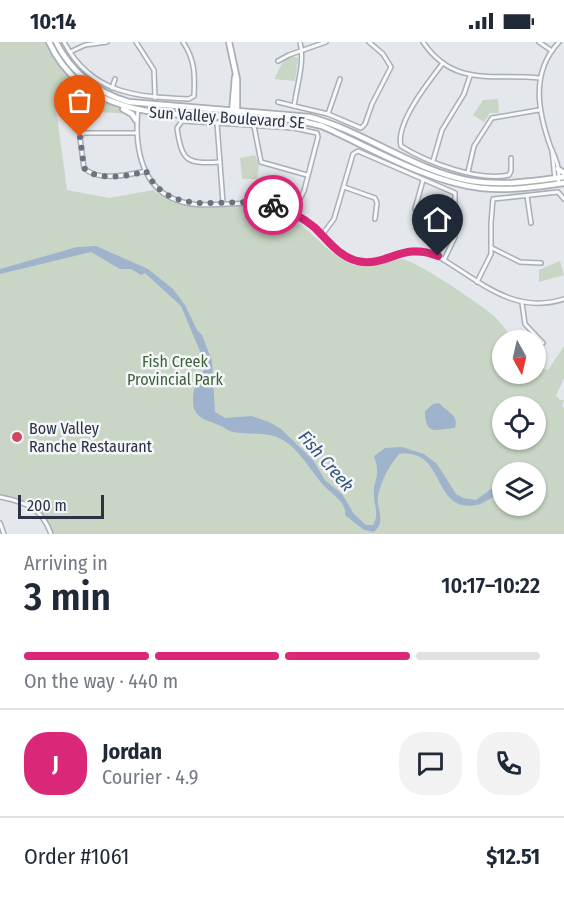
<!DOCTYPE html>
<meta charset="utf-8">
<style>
body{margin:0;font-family:"Fira Sans Condensed",sans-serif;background:#f2f2f3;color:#1f2937;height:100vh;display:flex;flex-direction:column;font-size:22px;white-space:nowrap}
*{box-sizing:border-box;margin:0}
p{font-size:20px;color:#747a83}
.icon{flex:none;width:33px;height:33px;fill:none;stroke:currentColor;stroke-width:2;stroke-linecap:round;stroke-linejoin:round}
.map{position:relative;height:492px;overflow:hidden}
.details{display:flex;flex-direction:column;background:#fff;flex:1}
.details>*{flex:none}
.needle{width:39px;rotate:172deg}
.buttons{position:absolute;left:492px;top:288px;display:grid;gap:12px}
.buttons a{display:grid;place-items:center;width:54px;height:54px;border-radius:50%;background:#fff;box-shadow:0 2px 4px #0004;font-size:30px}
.scale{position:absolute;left:18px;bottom:15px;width:86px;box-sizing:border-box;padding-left:6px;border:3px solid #2b3445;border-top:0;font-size:16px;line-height:21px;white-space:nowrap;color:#2b3445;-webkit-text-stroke:4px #f4f6f9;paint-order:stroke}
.pin{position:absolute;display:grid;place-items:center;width:51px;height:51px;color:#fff;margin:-62px -26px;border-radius:50% 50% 50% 0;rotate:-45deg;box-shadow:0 0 6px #0007}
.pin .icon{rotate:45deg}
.courier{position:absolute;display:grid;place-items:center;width:60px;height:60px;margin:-30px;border:4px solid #db2777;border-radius:50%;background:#fff;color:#222;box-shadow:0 2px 8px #0007}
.headline em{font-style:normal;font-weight:600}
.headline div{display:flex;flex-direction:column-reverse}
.headline{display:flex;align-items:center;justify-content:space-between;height:102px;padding:0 24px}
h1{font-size:39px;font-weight:600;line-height:45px}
.bar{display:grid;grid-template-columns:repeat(4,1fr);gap:9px 6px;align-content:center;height:72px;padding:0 24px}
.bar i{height:8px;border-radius:4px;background:#e0e1e3}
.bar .selected{background:#db2777}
.bar p{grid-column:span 4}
.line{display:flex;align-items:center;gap:15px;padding:0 24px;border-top:2px solid #e0e1e3}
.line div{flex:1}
.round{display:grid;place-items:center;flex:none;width:63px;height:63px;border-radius:24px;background:#f2f2f3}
.status{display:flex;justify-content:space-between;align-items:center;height:42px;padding:0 30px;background:#fff;direction:ltr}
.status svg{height:16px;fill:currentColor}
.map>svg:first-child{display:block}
.green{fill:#c9d6c5;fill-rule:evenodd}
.water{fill:#9fb4cc}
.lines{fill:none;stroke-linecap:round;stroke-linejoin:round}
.street-casing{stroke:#a9aeb7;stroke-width:6}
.secondary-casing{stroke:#a9aeb7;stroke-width:8}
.street{stroke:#f7f8fa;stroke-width:3}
.secondary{stroke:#fff;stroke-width:4.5}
.done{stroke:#6c737f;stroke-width:6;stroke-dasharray:0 10.8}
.route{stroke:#db2777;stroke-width:8}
.poi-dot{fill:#d1495b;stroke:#f4f6f9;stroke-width:2}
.labels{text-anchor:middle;stroke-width:5;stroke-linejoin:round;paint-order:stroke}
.street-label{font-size:16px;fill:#2b3445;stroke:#f4f6f9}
.park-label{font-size:16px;fill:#3f6138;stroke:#f4f6f9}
.poi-label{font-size:16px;fill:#2b3445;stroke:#f4f6f9;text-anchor:start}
.water-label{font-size:18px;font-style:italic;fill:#34527a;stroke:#f4f6f9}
</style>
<div class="status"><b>10:14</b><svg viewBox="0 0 49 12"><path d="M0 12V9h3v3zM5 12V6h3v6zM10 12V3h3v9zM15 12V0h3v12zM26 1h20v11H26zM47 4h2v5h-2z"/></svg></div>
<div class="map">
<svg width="564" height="492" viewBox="0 0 564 492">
<rect width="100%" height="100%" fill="#e4e7ec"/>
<g class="green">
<path d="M0 0H46C64 37 92 55 129 72L56 67 67 148 109 156 153 148C190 179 225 157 267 166 305 175 315 202 345 219 357 226 371 226 384 221 388 219 393 216 397 216 412 215 480 262 494 274 502 281 508 291 514 298H502V332H536V325L548 328 564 304V336L556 354 560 358H564L562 364 564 366V492H53C42 462 29 459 0 453ZM502 364H536V398H502ZM502 430H536V464H502Z"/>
<path d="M292 14 298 16 295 39 274 37 284 18Z"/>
<path d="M498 57 499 71H490L484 80 473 73 483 58Z"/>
<path d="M255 113 259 123 257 137H242L240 116Z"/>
<path d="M560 219 564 233 539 240V228Z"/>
</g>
<g class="water">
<path d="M96 204 148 227 173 247 185 263 197 288 202 293 212 319 215 370 225 376 252 374 269 380 281 387 313 418 325 438 342 452 354 472 366 483H373C379 473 375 466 374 455 372 438 382 437 374 414L385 406 402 405 424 412 437 422 456 452 463 456 476 458 498 442 502 443V451C493 453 486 461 477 463 431 472 447 406 399 412 389 424 381 439 378 454 376 467 387 478 374 490L364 488 345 473C347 461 334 454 325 445 312 431 300 408 283 398 268 389 249 393 233 390 229 389 225 386 221 384 208 378 193 377 193 359 193 346 197 335 206 326L204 319 181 264 145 231 141 233 131 227H120L91 210 0 232V227L77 205Z"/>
<path d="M439 361C447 370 459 372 455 386 437 387 425 395 425 369L433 362Z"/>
</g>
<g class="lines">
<defs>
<g id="street">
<path d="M64 0C91 52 137 55 189 57L194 54C195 32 195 18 183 0"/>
<path d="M136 0 154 28 155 56"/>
<path d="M300 0C305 20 297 43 294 64L328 72 361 86 365 82 372 62 391 25 383 12 369 0"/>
<path d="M423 0C454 46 494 31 540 36"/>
<path d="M539 0 552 9"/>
<path d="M70 10 85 3 107 0"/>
<path d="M278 19 289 13 326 0"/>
<path d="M443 21C430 38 395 81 401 104 426 120 479 140 509 133L511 129V116"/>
<path d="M112 46 115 37"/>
<path d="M278 60 294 64"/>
<path d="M138 67C135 96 138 132 163 151 196 175 242 153 279 165 292 169 304 176 314 185 329 198 341 217 361 220 385 223 403 203 428 210 438 213 447 220 455 225 490 248 521 271 564 257"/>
<path d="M328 72 340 37"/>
<path d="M217 81 182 79 177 86C182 120 187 122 220 120"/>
<path d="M254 84 261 120 307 133"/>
<path d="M137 91H83L80 96 84 126C98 140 128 133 146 129"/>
<path d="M552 108 555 137"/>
<path d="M433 119 442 88 464 52 470 34"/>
<path d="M468 130 474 104 492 76 539 68"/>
<path d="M558 142C561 129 556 117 551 106 538 70 530 31 559 0"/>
<path d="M344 145 375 156 377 161 375 177"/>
<path d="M527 154 531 181"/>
<path d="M223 161 217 81 294 86 317 91 318 95 304 149 293 171"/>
<path d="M415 167 423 138"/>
<path d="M322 193 334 177 353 112 358 109 455 151V195L444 218"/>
<path d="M492 206 520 220 541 221"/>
<path d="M477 240 491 212V181L493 157 558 150 564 157"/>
<path d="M522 261 525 282 543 301"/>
<path d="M0 455C25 460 42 466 51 492"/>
<path d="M0 481 4 492"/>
</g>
<g id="secondary">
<path d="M49 0C95 99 218 64 305 80L322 84C371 106 428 140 481 146 509 149 537 145 564 141"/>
<path d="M56 0C71 30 97 51 129 60L310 75C366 90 414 129 472 139 503 144 533 139 564 135"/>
<path d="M229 0 237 37V71"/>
<path d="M123 67 132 72 136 78"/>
<path d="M232 71 235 35"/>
<path d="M558 127 564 131"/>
</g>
</defs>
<use href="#street" class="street-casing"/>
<use href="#secondary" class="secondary-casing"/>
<use href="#street" class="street"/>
<use href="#secondary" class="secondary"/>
</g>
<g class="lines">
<path class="done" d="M80 95 84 126C98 140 129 134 146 129 171 180 229 152 273 163"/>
<path class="route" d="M273 163C288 168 302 175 314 185 327 197 338 214 357 219 387 226 402 199 438 214"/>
</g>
<circle class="poi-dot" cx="17" cy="395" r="6"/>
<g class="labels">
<g class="street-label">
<text transform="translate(227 75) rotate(4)" y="6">Sun Valley Boulevard SE</text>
</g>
<g class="park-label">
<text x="175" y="325">Fish Creek<tspan x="175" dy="18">Provincial Park</tspan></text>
</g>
<g class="poi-label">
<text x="29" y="392">Bow Valley<tspan x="29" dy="18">Ranche Restaurant</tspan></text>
</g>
<g class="water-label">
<text transform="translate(326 419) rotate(49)" y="6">Fish Creek</text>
</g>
</g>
</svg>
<div class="buttons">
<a><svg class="needle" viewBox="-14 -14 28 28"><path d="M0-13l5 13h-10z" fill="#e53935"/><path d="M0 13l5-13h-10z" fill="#747a83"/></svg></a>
<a><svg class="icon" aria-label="locate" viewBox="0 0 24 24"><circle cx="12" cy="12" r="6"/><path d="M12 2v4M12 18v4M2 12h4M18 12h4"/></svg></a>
<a><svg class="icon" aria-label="layers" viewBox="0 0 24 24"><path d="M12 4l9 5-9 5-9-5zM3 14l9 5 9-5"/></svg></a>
</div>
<div class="scale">200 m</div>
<div class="pin" style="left:80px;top:95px;background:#ea580c"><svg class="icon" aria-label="bag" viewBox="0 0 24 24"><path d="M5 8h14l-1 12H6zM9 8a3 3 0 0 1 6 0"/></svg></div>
<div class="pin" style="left:438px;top:214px;background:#1f2937"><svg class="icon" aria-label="home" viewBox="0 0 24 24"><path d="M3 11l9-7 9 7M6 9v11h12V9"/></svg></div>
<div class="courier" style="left:273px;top:163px"><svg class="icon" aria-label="bike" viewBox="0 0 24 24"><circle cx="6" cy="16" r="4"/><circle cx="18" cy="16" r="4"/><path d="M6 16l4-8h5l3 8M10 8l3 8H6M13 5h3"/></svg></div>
</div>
<section class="details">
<div class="headline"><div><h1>3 min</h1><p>Arriving in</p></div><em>10:17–10:22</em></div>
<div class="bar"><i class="selected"></i><i class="selected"></i><i class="selected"></i><i></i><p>On the way · 440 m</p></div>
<div class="line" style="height:108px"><b class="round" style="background:#db2777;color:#fff">J</b><div><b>Jordan</b><p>Courier · 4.9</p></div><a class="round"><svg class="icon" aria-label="chat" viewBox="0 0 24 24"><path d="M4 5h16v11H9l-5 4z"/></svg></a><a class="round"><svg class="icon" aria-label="phone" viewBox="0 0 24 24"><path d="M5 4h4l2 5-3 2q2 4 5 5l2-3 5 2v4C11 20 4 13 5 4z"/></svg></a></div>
<div class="line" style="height:78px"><div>Order #1061</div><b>$12.51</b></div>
</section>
